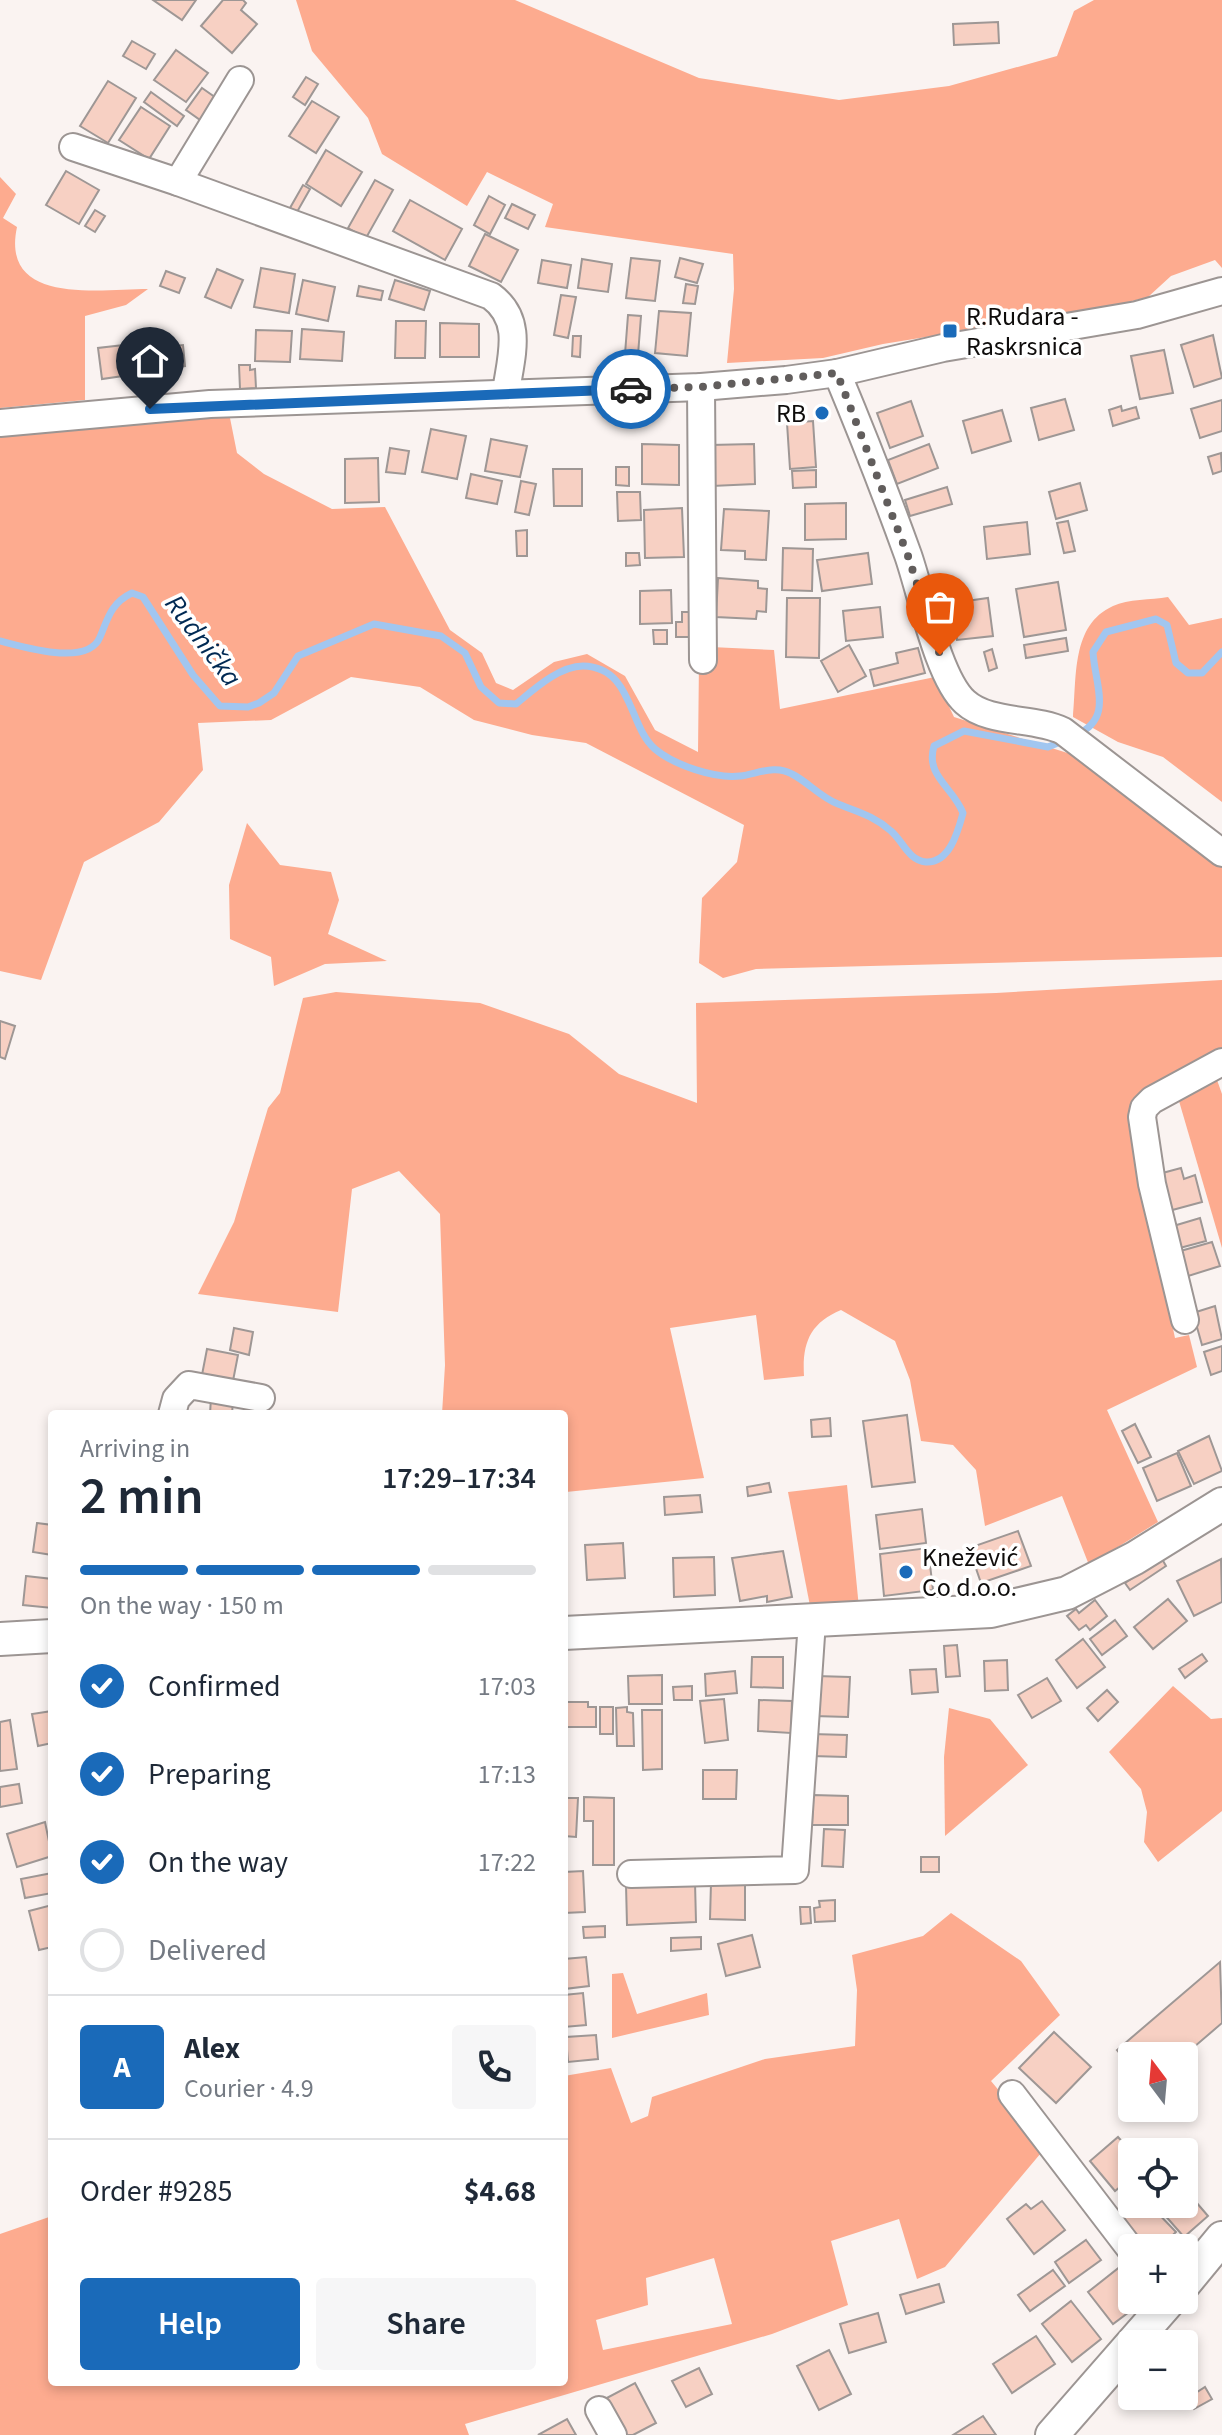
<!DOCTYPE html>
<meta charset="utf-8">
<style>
body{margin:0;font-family:"Source Sans 3",sans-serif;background:#f6f6f7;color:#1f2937;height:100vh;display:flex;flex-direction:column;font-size:30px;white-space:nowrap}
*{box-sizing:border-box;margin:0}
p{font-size:26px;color:#747a83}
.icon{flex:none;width:44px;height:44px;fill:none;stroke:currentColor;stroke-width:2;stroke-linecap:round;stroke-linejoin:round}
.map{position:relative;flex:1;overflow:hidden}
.details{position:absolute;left:48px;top:1410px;width:520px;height:976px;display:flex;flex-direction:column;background:#fff;border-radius:8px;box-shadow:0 4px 12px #0003}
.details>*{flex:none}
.needle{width:52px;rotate:344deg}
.tools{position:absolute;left:1118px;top:2042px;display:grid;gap:16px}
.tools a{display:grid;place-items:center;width:80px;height:80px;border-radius:8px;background:#fff;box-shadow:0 4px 12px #0003;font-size:40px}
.pin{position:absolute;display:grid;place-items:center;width:68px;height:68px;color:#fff;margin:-82px -34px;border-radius:50% 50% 50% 0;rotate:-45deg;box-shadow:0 0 8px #0007}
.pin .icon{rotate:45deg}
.courier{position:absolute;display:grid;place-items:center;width:80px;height:80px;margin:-40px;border:6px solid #1a6ab9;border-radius:50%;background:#fff;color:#222;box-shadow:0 2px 10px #0007}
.headline em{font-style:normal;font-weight:600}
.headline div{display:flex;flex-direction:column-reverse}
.headline{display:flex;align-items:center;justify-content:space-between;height:136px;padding:0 32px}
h1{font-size:52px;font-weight:600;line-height:60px}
.bar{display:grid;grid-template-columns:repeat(4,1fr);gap:12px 8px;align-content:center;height:96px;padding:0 32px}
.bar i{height:10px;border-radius:6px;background:#e0e1e3}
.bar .active{background:#1a6ab9}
.bar p{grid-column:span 4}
.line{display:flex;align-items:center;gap:20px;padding:0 32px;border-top:2px solid #e0e1e3}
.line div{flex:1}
.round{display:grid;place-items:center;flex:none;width:84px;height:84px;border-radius:8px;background:#f6f6f7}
ol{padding:0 32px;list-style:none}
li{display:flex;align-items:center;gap:24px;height:88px}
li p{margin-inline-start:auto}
li .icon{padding:8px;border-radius:50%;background:#1a6ab9;color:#fff;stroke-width:4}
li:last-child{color:#747a83}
li i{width:44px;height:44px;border:4px solid #e0e1e3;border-radius:50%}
.button{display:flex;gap:16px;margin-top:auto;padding:16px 32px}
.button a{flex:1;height:92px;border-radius:8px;background:#1a6ab9;color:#fff;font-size:32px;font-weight:600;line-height:92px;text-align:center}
.button a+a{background:#f6f6f7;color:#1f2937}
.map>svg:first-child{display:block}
.green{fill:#fdab8f;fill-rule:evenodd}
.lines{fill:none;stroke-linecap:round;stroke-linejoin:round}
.stream{stroke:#a1c6f0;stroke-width:7}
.building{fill:#f7d0c3;stroke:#9e9795;stroke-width:2}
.minor-casing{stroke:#9c9593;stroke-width:30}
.tertiary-casing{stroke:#9c9593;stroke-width:36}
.minor{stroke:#fff;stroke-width:26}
.tertiary{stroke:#fff;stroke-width:32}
.done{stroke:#615d5c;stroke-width:8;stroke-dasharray:0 14.4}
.route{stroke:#1a6ab9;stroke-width:10}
.poi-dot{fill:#1a6ab9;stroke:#fff;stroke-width:3}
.labels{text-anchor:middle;stroke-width:7;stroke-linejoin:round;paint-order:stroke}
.poi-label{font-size:26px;fill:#0e0c0b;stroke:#fff;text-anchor:start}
.water-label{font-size:28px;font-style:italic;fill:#002953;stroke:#fff}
</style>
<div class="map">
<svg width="1222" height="2435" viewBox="0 0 1222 2435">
<rect width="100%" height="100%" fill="#faf3f1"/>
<g class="green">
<path d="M296 0H515L699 78 839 100 949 86 1057 56 1074 11 1094 0H1222V268L1215 260 1171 276 1148 297 1105 308 883 344 823 358 727 363 734 289 733 254 545 227 553 204 487 172 467 206 382 154 368 118 312 51Z"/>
<path d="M0 177 16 194 3 218 17 227C0 306 100 289 148 289L126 305 85 316V400L0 408Z"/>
<path d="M229 413 237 453 264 474 332 509 385 507 450 630 482 653 496 683 513 690 554 662 587 654 625 676 655 730 698 752 699 660 711 647 774 650 780 709 935 677 954 717 1077 756 1222 868V957L756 969 723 978 699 963 702 898 737 862 744 825 586 743 532 735 474 720 420 687 351 677 271 720 198 723 203 770 159 822 84 862 41 980 0 971V437Z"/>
<path d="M1168 597 1189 625 1222 618V802L1163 757 1118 742 1073 717C1077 677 1071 625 1113 606 1128 599 1151 600 1168 597Z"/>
<path d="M247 823 280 865 331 872 339 900 328 934 387 961 325 964 274 986 271 957 230 939 229 885Z"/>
<path d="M1222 980V1048L1150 1089 1136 1155 1175 1338 1189 1335 1197 1367 1107 1410 1158 1522 1089 1565 1062 1496 985 1526 976 1470 953 1445 921 1441 910 1380 895 1341 841 1310C810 1323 802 1343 804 1376L764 1380 756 1315 670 1328 704 1478 566 1492 564 1515V1414H442L445 1365 440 1214 399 1171 352 1189 338 1312 198 1294 234 1222 268 1108 280 1093 303 998 336 992 480 1003 569 1034 619 1074 697 1103 696 1003 996 993Z"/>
<path d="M1217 1080 1222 1094V1248L1179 1101Z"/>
<path d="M847 1485 859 1608 811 1611 788 1492Z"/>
<path d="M1173 1686 1211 1719 1222 1718V1811L1158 1862 1144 1842 1147 1812 1141 1789 1109 1752Z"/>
<path d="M949 1708 990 1719 1028 1765 945 1836 944 1757Z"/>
<path d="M951 1913 1021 1961 1060 2015 991 2081 1046 2147 945 2267 917 2279 899 2219 831 2241 848 2305 772 2334 465 2424 469 2435H0V2234L52 2216V2382H564V2076L611 2068 631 2123 648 2116 652 2097 765 2059 855 2046 857 1990 852 1955 923 1936ZM714 2258 732 2324 603 2350 596 2320 648 2305 646 2278Z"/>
<path d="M623 1973 637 2014 707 1993 709 2015 612 2038V1974Z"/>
</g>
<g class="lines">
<g class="stream">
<path d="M0 641C24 647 88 667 100 637 108 618 111 603 132 593L143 597 193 675 220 706 248 707 259 703 274 693 298 656 374 624 441 636 465 653 481 687 499 703 516 704C533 690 559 666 583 666 633 667 628 726 655 749 674 765 715 779 740 776 757 774 775 764 792 774 808 782 820 797 838 804 858 812 874 816 891 831 903 841 908 860 926 862 950 863 958 831 963 813 953 787 925 776 934 746L964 731 1048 747 1065 740"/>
<path d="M1076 735C1114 718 1095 686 1093 652L1106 632 1156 619 1167 625 1176 663 1188 673H1202L1222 652"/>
</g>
</g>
<g class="building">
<path d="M153 0H196L182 20Z"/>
<path d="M223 0H243L246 3 241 10 257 24 232 53 201 26Z"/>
<path d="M998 22 999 43 954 45 953 24Z"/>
<path d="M132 41 155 54 146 69 123 56Z"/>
<path d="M176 50 208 73 186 102 154 80Z"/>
<path d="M306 77 318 84 305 105 293 97Z"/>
<path d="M108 81 136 98 108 143 80 126Z"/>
<path d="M202 88 219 100 203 122 186 110Z"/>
<path d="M151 92 184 116 177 126 144 102Z"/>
<path d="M312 101 339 117 316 153 289 136Z"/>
<path d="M141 107 170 126 149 159 119 140Z"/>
<path d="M326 150 362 172 341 206 306 184Z"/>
<path d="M66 171 99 190 79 224 46 205Z"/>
<path d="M375 180 393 190 366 238 348 228Z"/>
<path d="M303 185 310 189 297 212 290 208Z"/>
<path d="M489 196 505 205 490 234 474 225Z"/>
<path d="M410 200 462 229 445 260 393 231Z"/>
<path d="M512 204 535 215 528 229 505 218Z"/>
<path d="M95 210 105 216 95 232 85 226Z"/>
<path d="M485 234 518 250 501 282 469 266Z"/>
<path d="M631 258 660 261 655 301 626 298Z"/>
<path d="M680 258 703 264 697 283 675 277Z"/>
<path d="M582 259 612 264 608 292 578 288Z"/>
<path d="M542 260 571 265 567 288 538 283Z"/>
<path d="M261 268 295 274 289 313 254 307Z"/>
<path d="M217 269 243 280 231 308 205 297Z"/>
<path d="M166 271 185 278 179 293 160 286Z"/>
<path d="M303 280 335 287 328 321 296 314Z"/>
<path d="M395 280 430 291 424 310 389 299Z"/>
<path d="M686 284 698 286 695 304 683 303Z"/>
<path d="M359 286 383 291 381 300 357 296Z"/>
<path d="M561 295 576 297 568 338 554 335Z"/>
<path d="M659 311 691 313 687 356 655 353Z"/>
<path d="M628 315 641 316 638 355 625 354Z"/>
<path d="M396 321H426L425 358H395Z"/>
<path d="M440 323 479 324V357H440Z"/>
<path d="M302 329 344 332 342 361 300 359Z"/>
<path d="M256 330 292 331 290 362 255 361Z"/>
<path d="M1213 335 1222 378 1194 387 1181 345Z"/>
<path d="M573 336H581L580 357 572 356Z"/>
<path d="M141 343 144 373 102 379 98 348Z"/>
<path d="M183 345 185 366 159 369 157 348Z"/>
<path d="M1164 350 1173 393 1140 399 1131 356Z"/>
<path d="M239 365H250V370L255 369 256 388 240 389Z"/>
<path d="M1065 399 1074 430 1039 440 1031 408Z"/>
<path d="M1222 400V431L1200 438 1191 409Z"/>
<path d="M911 401 923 436 890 448 877 413Z"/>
<path d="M1121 406 1122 411 1136 407 1139 418 1113 426 1109 410Z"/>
<path d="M1002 410 1011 441 972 453 963 421Z"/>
<path d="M813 421 816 467 790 469 787 423Z"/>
<path d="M431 429 466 436 457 479 422 472Z"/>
<path d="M491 439 527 446 520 477 485 471Z"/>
<path d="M642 444 679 445V485L642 484Z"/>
<path d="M754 444 755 484 712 486 710 445Z"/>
<path d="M929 444 938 468 897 484 888 460Z"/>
<path d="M390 448 409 451 405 474 386 472Z"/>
<path d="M1221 453 1222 471 1213 474 1208 457Z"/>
<path d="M378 458 379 502 345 503V459Z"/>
<path d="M616 467H629V486L616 485Z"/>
<path d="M553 469H582V506H554Z"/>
<path d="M816 470V487L793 488 792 471Z"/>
<path d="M471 474 502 481 497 504 466 498Z"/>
<path d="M521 481 536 484 529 515 515 512Z"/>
<path d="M1080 483 1087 510 1056 519 1049 492Z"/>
<path d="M947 487 952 504 910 516 905 500Z"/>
<path d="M617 492H640L641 520 618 521Z"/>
<path d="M846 503V539L805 540V504Z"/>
<path d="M682 508 684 557 645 558 644 510Z"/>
<path d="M724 509 769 511 766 560 745 559V551L721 550Z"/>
<path d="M1068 521 1075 551 1064 553 1057 523Z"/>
<path d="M1027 522 1030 554 987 559 984 527Z"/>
<path d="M527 530V556H517L516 531Z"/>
<path d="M783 548 813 549 812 591 782 590Z"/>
<path d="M626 553H639L640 565 626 566Z"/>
<path d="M868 553 872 584 822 591 817 560Z"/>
<path d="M718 578 758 581V588L767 589 766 612 757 611 756 619 716 617Z"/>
<path d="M1058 582 1066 630 1024 637 1016 589Z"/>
<path d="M671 590 672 623 640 624V591Z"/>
<path d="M787 598H820L819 658 786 657Z"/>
<path d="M988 598 993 636 957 640 952 603Z"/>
<path d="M880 607 883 637 846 641 843 611Z"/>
<path d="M682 612H693L692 637H676V622H682Z"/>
<path d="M653 630H667V644H654Z"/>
<path d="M1066 638 1068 651 1026 658 1024 645Z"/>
<path d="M849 645 866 676 838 692 821 661Z"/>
<path d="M918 648 925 673 874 686 870 670 898 663 896 653Z"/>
<path d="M992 649 997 668 989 671 984 652Z"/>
<path d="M0 1021 15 1026 5 1059 0 1057Z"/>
<path d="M1181 1168 1184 1179 1195 1175 1202 1202 1165 1212 1155 1175Z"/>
<path d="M1200 1218 1206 1241 1176 1249 1170 1227Z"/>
<path d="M1212 1242 1220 1266 1185 1277 1177 1252Z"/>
<path d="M1215 1306 1222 1339 1202 1345 1193 1313Z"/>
<path d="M234 1328 253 1332 249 1355 230 1350Z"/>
<path d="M1222 1346V1371L1211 1375 1204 1352Z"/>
<path d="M207 1349 238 1355 232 1386 201 1380Z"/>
<path d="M211 1398 233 1401 232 1414H210Z"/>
<path d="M907 1415 915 1482 872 1487 863 1421Z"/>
<path d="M830 1418 831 1436 812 1437 811 1420Z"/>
<path d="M1135 1424 1151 1457 1138 1463 1122 1431Z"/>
<path d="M1209 1436 1222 1471 1194 1484 1178 1451Z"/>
<path d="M1177 1453 1191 1486 1157 1501 1143 1468Z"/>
<path d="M769 1483 771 1492 748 1496 747 1487Z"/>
<path d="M700 1495 702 1512 665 1515 664 1497Z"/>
<path d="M922 1509 926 1543 880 1549 876 1515Z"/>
<path d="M37 1523 52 1525V1555L33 1552Z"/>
<path d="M1018 1531 1031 1566 981 1583 969 1548Z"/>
<path d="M623 1543 625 1578 587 1580 585 1545Z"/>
<path d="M928 1548 933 1590 884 1596 880 1554Z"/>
<path d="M783 1551 792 1597 767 1602V1596L740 1601 732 1558Z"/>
<path d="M714 1557 715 1595 674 1597 673 1558Z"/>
<path d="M1162 1559 1166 1566 1130 1590 1125 1583Z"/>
<path d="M1221 1559 1222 1602 1194 1616 1177 1581Z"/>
<path d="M26 1576 52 1579V1608L23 1605Z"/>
<path d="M1168 1599 1187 1621 1153 1649 1134 1627Z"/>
<path d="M1095 1600 1107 1616 1090 1630 1086 1625 1079 1630 1067 1616 1076 1609 1079 1613Z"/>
<path d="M1115 1620 1127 1636 1102 1655 1090 1639Z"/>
<path d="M1083 1639 1105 1667 1077 1688 1056 1660Z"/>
<path d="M957 1645 960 1676 946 1677 944 1646Z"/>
<path d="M1202 1654 1207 1661 1185 1678 1179 1669Z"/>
<path d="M752 1657H783V1688L751 1687Z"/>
<path d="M1007 1660 1008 1690 985 1691 984 1661Z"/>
<path d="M936 1669 938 1692 912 1694 910 1670Z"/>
<path d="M735 1671 737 1693 706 1696 705 1674Z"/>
<path d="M662 1675V1704H629L628 1676Z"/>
<path d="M816 1676 850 1677 848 1717 814 1716Z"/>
<path d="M1047 1678 1061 1701 1032 1718 1018 1695Z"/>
<path d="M692 1686V1700H674L673 1687Z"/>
<path d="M1107 1690 1118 1702 1098 1721 1087 1708Z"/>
<path d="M724 1699 728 1740 705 1743 700 1701Z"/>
<path d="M759 1700 792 1701 791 1733 758 1731Z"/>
<path d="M567 1702H588V1707H596V1727H566Z"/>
<rect x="600" y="1707" width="13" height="27"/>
<path d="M627 1707V1712L633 1713 634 1746H617L616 1708Z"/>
<path d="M642 1710H662V1769L643 1770Z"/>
<path d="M52 1711V1743L38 1746 32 1714Z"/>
<path d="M10 1720 17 1769 0 1771V1722Z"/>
<path d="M812 1734 847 1735 846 1757 812 1756Z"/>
<path d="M703 1770H737L736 1799H703Z"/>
<path d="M19 1784 22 1803 0 1807V1787Z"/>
<path d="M813 1795 848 1796V1825H812Z"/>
<path d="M584 1797 614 1798V1865H593V1821H584Z"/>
<path d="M564 1798H578L576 1837 564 1836Z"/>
<path d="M45 1822 52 1856 17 1867 7 1834Z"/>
<path d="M824 1829 845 1830 843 1867 822 1866Z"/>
<rect x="921" y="1857" width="18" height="15"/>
<path d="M583 1871 585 1912 564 1913V1872Z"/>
<path d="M52 1873V1893L25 1898 21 1879Z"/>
<path d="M695 1882 696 1922 627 1925 626 1885Z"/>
<path d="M711 1883H745V1920L710 1919Z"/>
<path d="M835 1900V1921L815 1922 814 1908 820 1907 819 1901Z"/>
<path d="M52 1905V1947L39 1950 29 1911Z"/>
<path d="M800 1907H810L811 1923 801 1924Z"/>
<path d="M605 1926V1937L584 1938 583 1927Z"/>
<path d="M752 1935 760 1967 726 1976 718 1944Z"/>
<path d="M701 1937V1949L671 1951V1938Z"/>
<path d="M586 1957 589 1986 564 1989V1959Z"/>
<path d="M1220 1962 1222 2023 1187 2053 1181 2047 1170 2056H1132V2068L1117 2050Z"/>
<path d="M583 1993 586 2025 564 2027V1995Z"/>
<path d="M1054 2032 1091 2067 1056 2103 1019 2068Z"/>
<path d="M596 2035 598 2059 568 2062 566 2037Z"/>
<path d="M1118 2137 1132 2153V2177L1115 2191 1090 2161Z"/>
<path d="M1184 2188 1208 2216 1184 2237 1155 2204H1184Z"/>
<path d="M1042 2201 1065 2230 1034 2254 1007 2219 1026 2204 1031 2209Z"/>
<path d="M1132 2202 1149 2204 1176 2232 1159 2248H1145L1116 2218Z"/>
<path d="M1086 2240 1101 2260 1069 2283 1055 2262Z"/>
<path d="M1121 2266 1132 2280V2300H1145L1113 2324 1088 2292Z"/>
<path d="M1053 2270 1065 2286 1030 2311 1018 2295Z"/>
<path d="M939 2284 944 2302 906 2314 900 2295Z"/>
<path d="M1071 2301 1101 2339 1072 2362 1042 2324Z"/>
<path d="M878 2313 886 2342 849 2353 840 2324Z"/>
<path d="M1036 2336 1055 2364 1012 2393 993 2364Z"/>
<path d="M829 2350 851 2394 819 2410 797 2366Z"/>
<path d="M699 2368 712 2394 686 2407 672 2381Z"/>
<path d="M635 2383 656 2423 633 2435H621L603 2400Z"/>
<path d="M1205 2387 1212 2399 1194 2409 1188 2398Z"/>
<path d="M983 2416 996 2435H953Z"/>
<path d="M567 2419 576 2435H538Z"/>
</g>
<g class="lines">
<defs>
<g id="minor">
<path d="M240 80 178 182 491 296C524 320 511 356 506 392"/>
<path d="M73 147 178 182"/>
<path d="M837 373C862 433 886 494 908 555 921 592 938 678 965 702 989 724 1034 717 1063 731L1222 853"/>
<path d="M701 387 703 660"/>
<path d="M0 423 210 404 701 387 786 380 837 373 943 348 1137 315 1222 291"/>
<path d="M1185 1320 1152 1184 1142 1117 1144 1108 1152 1100 1222 1062"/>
<path d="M172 1414 176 1399 189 1385 261 1398"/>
<path d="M631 1874 795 1870 812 1621"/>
<path d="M1012 2094 1132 2251"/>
<path d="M599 2410 613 2435"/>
</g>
<g id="tertiary">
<path d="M564 1633 991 1611 1067 1593 1135 1558 1222 1504"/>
<path d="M0 1639 52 1636"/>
<path d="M1184 2284 1222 2238"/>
<path d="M1052 2435 1170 2300"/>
</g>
</defs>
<use href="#minor" class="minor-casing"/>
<use href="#tertiary" class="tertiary-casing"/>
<use href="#minor" class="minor"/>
<use href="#tertiary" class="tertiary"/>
</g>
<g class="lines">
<path class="done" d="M631 389 701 387 837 373 908 556 940 655"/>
<path class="route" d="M150 409 631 389"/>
</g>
<g class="poi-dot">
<rect x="942" y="323" width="16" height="16" rx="4"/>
<circle cx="822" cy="413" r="8"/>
<circle cx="906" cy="1572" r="8"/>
</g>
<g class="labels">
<g class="poi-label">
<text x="966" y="325">R.Rudara -<tspan x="966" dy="30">Raskrsnica</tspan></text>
<text x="806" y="422" text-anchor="end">RB</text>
<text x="922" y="1566">Knežević<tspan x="922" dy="30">Co d.o.o.</tspan></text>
</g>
<g class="water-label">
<text transform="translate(204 640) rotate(53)" y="10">Rudnička</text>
</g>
</g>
</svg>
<div class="tools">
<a><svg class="needle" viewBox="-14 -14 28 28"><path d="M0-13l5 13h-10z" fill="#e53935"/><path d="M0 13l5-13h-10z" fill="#747a83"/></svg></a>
<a><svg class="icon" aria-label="locate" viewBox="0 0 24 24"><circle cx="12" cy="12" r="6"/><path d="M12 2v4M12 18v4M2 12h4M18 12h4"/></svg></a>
<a>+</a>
<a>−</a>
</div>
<div class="pin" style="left:940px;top:655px;background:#ea580c"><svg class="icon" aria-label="bag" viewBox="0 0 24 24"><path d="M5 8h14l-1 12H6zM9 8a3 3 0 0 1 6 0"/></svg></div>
<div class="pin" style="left:150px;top:409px;background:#1f2937"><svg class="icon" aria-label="home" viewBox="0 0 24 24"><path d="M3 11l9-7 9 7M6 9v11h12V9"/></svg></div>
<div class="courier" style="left:631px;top:389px"><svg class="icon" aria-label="car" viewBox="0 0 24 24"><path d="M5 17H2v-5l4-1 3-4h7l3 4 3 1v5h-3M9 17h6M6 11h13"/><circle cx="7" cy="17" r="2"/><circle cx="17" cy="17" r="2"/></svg></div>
<section class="details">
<div class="headline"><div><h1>2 min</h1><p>Arriving in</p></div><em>17:29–17:34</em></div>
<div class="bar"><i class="active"></i><i class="active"></i><i class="active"></i><i></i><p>On the way · 150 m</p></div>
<ol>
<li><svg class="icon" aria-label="check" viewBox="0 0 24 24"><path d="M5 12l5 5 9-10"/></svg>Confirmed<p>17:03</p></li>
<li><svg class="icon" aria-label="check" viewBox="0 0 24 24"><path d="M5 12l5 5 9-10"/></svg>Preparing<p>17:13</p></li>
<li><svg class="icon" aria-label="check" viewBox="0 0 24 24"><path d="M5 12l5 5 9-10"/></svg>On the way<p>17:22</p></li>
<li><i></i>Delivered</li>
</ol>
<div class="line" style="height:144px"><b class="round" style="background:#1a6ab9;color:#fff">A</b><div><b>Alex</b><p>Courier · 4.9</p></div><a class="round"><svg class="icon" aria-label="phone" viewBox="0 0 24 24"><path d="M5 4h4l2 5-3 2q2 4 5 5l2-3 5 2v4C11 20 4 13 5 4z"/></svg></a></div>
<div class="line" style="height:104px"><div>Order #9285</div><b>$4.68</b></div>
<div class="button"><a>Help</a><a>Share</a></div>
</section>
</div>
